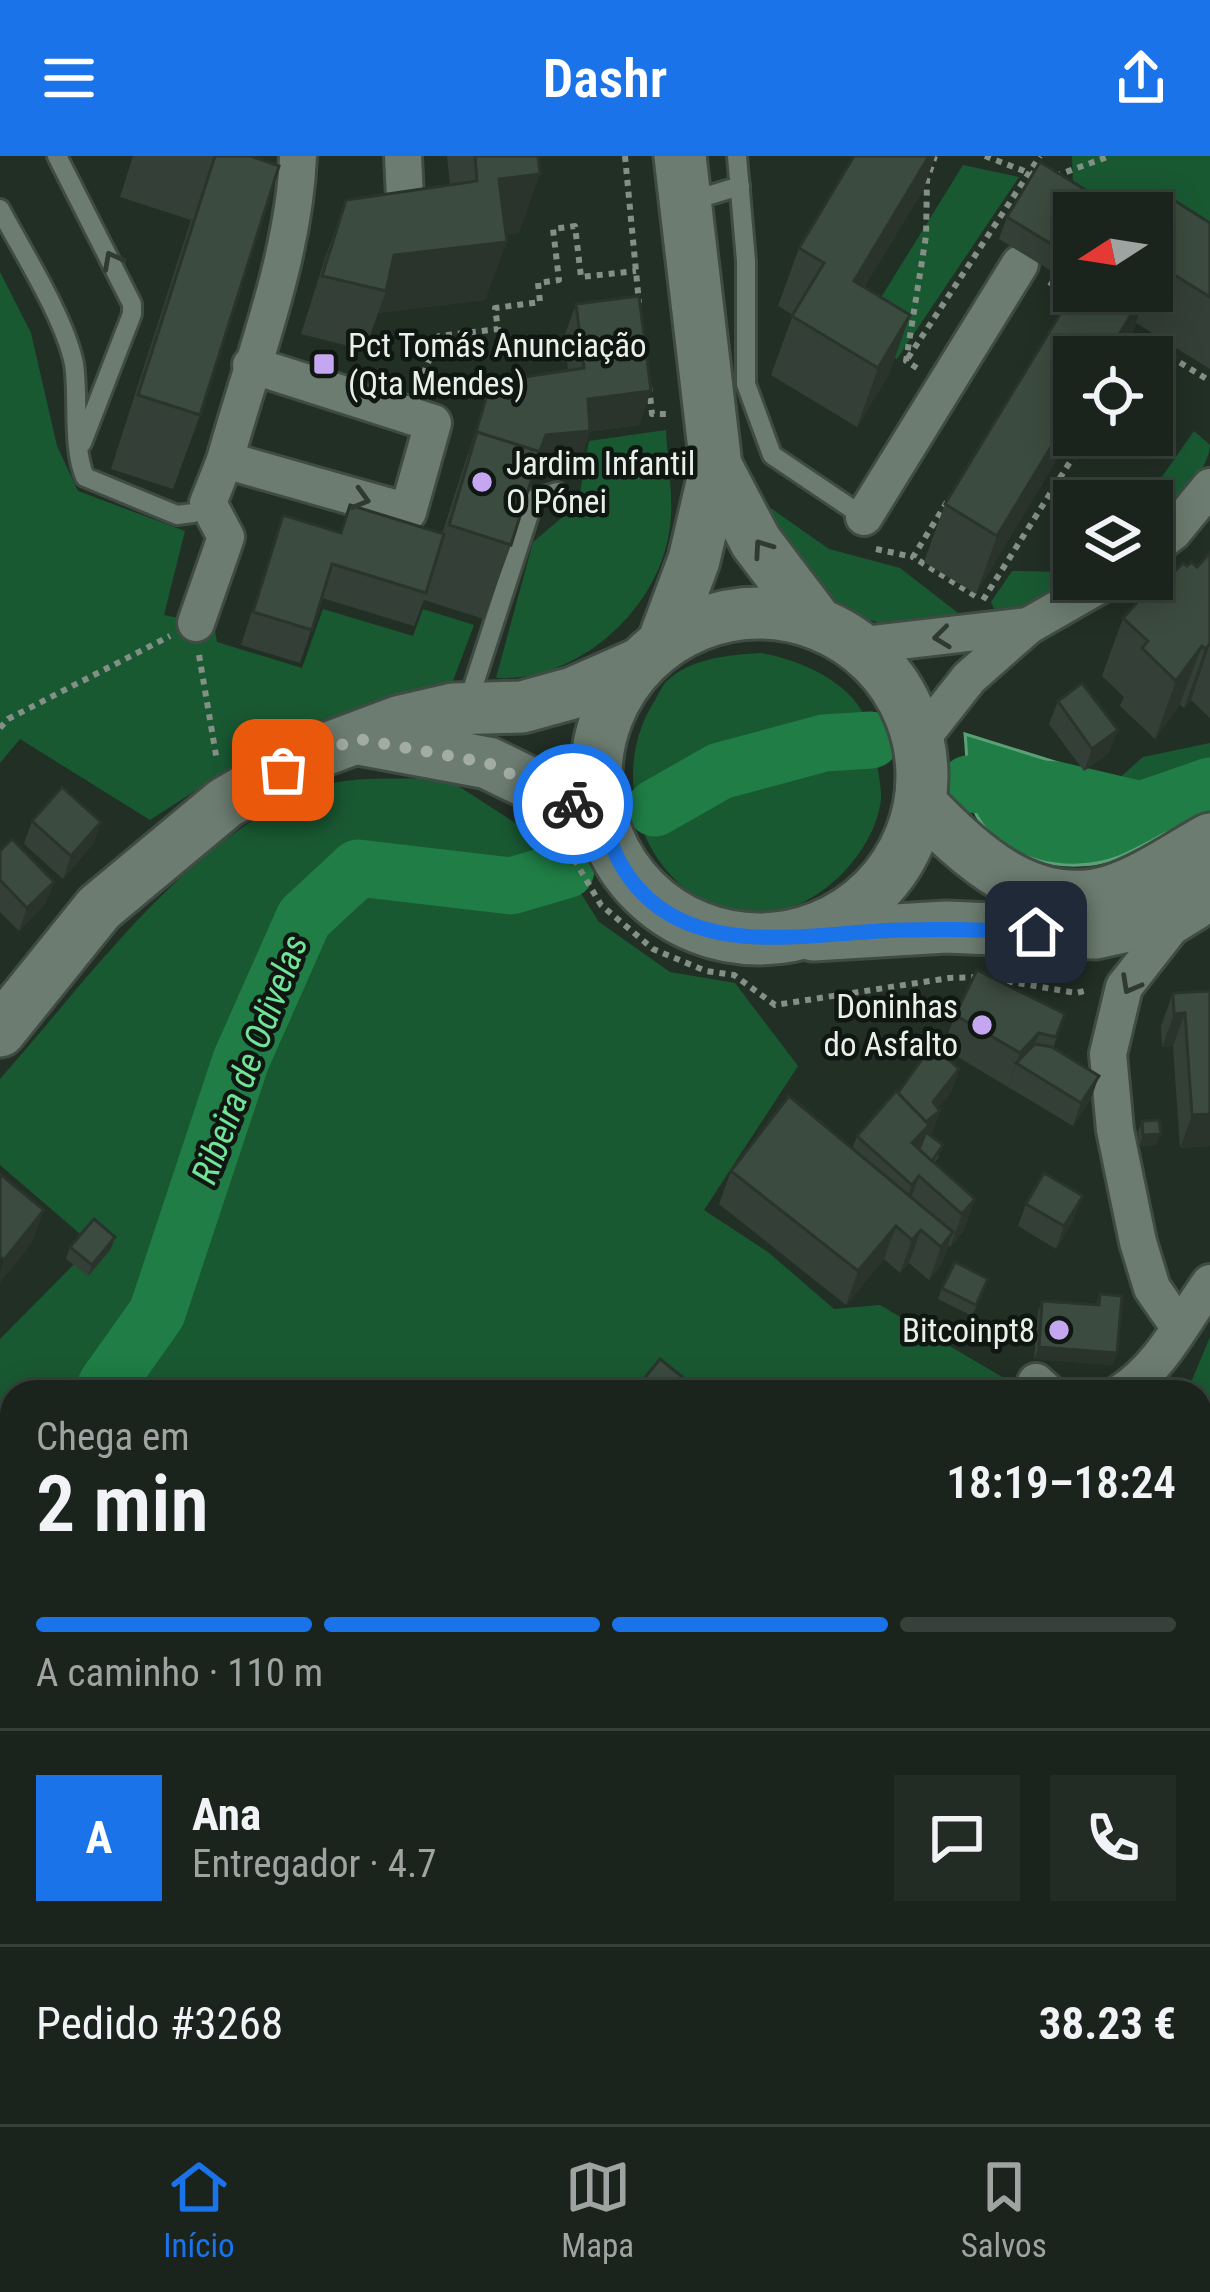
<!DOCTYPE html>
<html lang="pt">
<meta charset="utf-8">
<style>
body{margin:0;font-family:"Roboto Condensed",sans-serif;background:#232b25;color:#f1f3f6;height:100vh;display:flex;flex-direction:column;font-size:45px;white-space:nowrap}
*{box-sizing:border-box;margin:0}
p{font-size:39px;color:#9fa4a3}
.icon{flex:none;width:66px;height:66px;fill:none;stroke:currentColor;stroke-width:2;stroke-linecap:round;stroke-linejoin:round}
.map{position:relative;flex:1;overflow:hidden}
.drawer{position:absolute;left:0px;top:1224px;width:1212px;height:744px;display:flex;flex-direction:column;background:#1a231c;border-radius:36px 36px 0 0;box-shadow:0 6px 30px #0003,0 0 0 3px #38403b}
.drawer>*{flex:none}
.needle{width:78px;rotate:258deg}
.tools{position:absolute;left:1053px;top:36px;display:grid;gap:24px}
.tools a{display:grid;place-items:center;width:120px;height:120px;border-radius:0px;background:#1a231c;box-shadow:0 6px 30px #0003,0 0 0 3px #38403b;font-size:60px}
.pin{position:absolute;display:grid;place-items:center;width:102px;height:102px;color:#fff;margin:-51px;border-radius:24px;box-shadow:0 6px 18px #0006}
.courier{position:absolute;display:grid;place-items:center;width:120px;height:120px;margin:-60px;border:9px solid #1a73e8;border-radius:50%;background:#fff;color:#222;box-shadow:0 3px 15px #0007}
.overview em{font-style:normal;font-weight:600}
.overview div{display:flex;flex-direction:column-reverse}
.overview{display:flex;align-items:center;justify-content:space-between;height:204px;padding:0 36px}
h1{font-size:78px;font-weight:600;line-height:90px}
.bar{display:grid;grid-template-columns:repeat(4,1fr);gap:18px 12px;align-content:center;height:144px;padding:0 36px}
.bar i{height:15px;border-radius:9px;background:#38403b}
.bar .selected{background:#1a73e8}
.bar p{grid-column:span 4}
.line{display:flex;align-items:center;gap:30px;padding:0 36px;border-top:3px solid #38403b}
.line div{flex:1}
.round{display:grid;place-items:center;flex:none;width:126px;height:126px;border-radius:0px;background:#232b25}
header{display:flex;justify-content:space-between;align-items:center;height:156px;padding:0 36px;background:#1a73e8;color:#fff;font-size:54px;font-weight:600}
.tabs{display:flex;justify-content:space-around;align-items:center;height:168px;border-top:3px solid #38403b;background:#1a231c;font-size:33px;color:#9fa4a3}
.tabs a{display:grid;justify-items:center;gap:6px}
.tabs .selected{color:#1a73e8}
.map>svg:first-child{display:block}
.green{fill:#195932}
.water{fill:#1f7d45;stroke:#5ba076;stroke-width:3}
.lines{fill:none;stroke-linecap:round;stroke-linejoin:round}
.stream{stroke:#5ba076;stroke-width:9}
.river{stroke:#1f7d45;stroke-width:57}
.lane-casing{stroke:#3f4b43;stroke-width:24}
.street-casing{stroke:#3f4b43;stroke-width:42}
.secondary-casing{stroke:#3f4b43;stroke-width:57}
.path{stroke:#848f86;stroke-width:6;stroke-dasharray:6 6;stroke-linecap:butt}
.lane{stroke:#6c7c70;stroke-width:18}
.street{stroke:#6c7c70;stroke-width:36}
.secondary{stroke:#6c7c70;stroke-width:51}
.wall{fill:#344037}
.shaded-wall{fill:#2a342d}
.building{fill:#3c4b40;stroke:#2a342d;stroke-width:3}
.oneway{stroke:#303a32}
.done{stroke:#a2aca4;stroke-width:12;stroke-dasharray:0 21.6}
.route{stroke:#1a73e8;stroke-width:15}
.poi-dot{fill:#c5a7f1;stroke:#101611;stroke-width:4.5}
.labels{text-anchor:middle;stroke-width:9;stroke-linejoin:round;paint-order:stroke}
.poi-label{font-size:33px;fill:#e7f0e9;stroke:#101611;text-anchor:start}
.water-label{font-size:36px;font-style:italic;fill:#71e498;stroke:#101611}
</style>
<header><svg class="icon" aria-label="menu" viewBox="0 0 24 24"><path d="M4 6h16M4 12h16M4 18h16"/></svg>Dashr<svg class="icon" aria-label="share" viewBox="0 0 24 24"><path d="M12 15V3M7 8l5-5 5 5M5 13v7h14v-7"/></svg></header>
<div class="map">
<svg width="1210" height="1968" viewBox="0 0 1210 1968">
<rect width="100%" height="100%" fill="#222f25"/>
<g class="green">
<path d="M1072 0H1210V94L1152 82V57H1112L1073 30Z"/>
<path d="M963 9 1019 21 897 203 892 200 877 148Z"/>
<path d="M0 116 31 177 57 290 78 335 185 375 164 459 214 469 217 486 302 512 323 453 413 480 423 453 474 469 451 530 338 562 235 609 150 664 20 583 0 607Z"/>
<path d="M666 274C667 306 675 345 669 377 656 456 577 526 496 522L533 386 578 348 589 285Z"/>
<path d="M1194 275 1210 289C1209 317 1172 347 1152 366V345H1145Z"/>
<path d="M752 339 829 393 900 412 962 460 896 472 838 454Z"/>
<path d="M1074 412V423L1000 466 991 446 1012 415 1070 416Z"/>
<path d="M760 497C797 503 848 524 865 561 871 574 882 628 881 642 877 691 825 748 776 755 662 772 599 639 652 549 657 542 661 531 666 526 689 502 730 499 760 497Z"/>
<path d="M1210 587V653L1198 659 1116 625 1143 601Z"/>
<path d="M446 622 551 690 599 766 670 816 735 827 798 910 704 1054 768 1096 834 1153 880 1149 1009 1225V1236H655L640 1225 631 1236H12V1956H401L381 1968H0V1183L93 1089 0 1009V923C89 823 196 670 326 629 358 619 412 624 446 622Z"/>
<path d="M1210 1181V1292L1200 1286V1236H1187Z"/>
<path d="M1200 1852 1210 1857V1968H1047L1054 1956H1200Z"/>
<path d="M456 1956H672L656 1968H463Z"/>
</g>
<path class="water" d="M965 578 1116 625 1198 659C1171 673 1144 691 1116 702 1070 719 1002 706 977 660 965 639 968 602 965 578Z"/>
<g class="lines">
<path class="stream" d="M1200 1409 1210 1400"/>
<g class="river">
<path d="M968 628 1056 634 1141 654 1210 630"/>
<path d="M655 652 720 615 824 587 871 584"/>
<path d="M105 1236 106 1229 157 1157 241 904 304 762 358 712 511 730 566 714"/>
<path d="M0 1566 12 1552"/>
</g>
<defs>
<g id="lane">
<path d="M57 0 132 148V158L82 287"/>
<path d="M737 0 746 105V228L772 299 864 361"/>
<path d="M687 46 740 30"/>
<path d="M0 53C22 95 65 162 74 208 79 241 72 292 85 321L177 359 193 357 208 347"/>
<path d="M479 550 474 528 534 343 557 336"/>
</g>
<g id="street">
<path d="M403 0 405 42"/>
<path d="M251 209 433 267 408 356 225 304C252 206 294 102 298 0"/>
<path d="M864 361 1020 108"/>
<path d="M1152 392 1173 376 1210 331"/>
<path d="M196 467 226 381 208 347 225 304"/>
<path d="M856 490 1028 470"/>
<path d="M917 588 969 522 1028 470 1110 423"/>
<path d="M1179 1171 1152 1132 1138 1086 1115 974 1108 898 1124 831 1171 771 1197 755"/>
<path d="M1036 1226 1047 1236"/>
<path d="M1122 1236C1162 1210 1182 1166 1210 1127"/>
<path d="M1200 1640 1210 1625"/>
<path d="M804 1956 833 1968"/>
<path d="M574 1968 578 1956"/>
<path d="M696 1968 718 1956"/>
</g>
<g id="secondary">
<path d="M716 310 756 386 818 468"/>
<circle cx="759" cy="620" r="163"/>
<path d="M663 487 694 404 716 310 680 0"/>
<path d="M359 583 488 607 601 662"/>
<path d="M920 647C969 699 1033 759 1111 735 1146 724 1179 700 1210 683"/>
<path d="M813 779 946 771 1095 777 1136 768 1210 729"/>
<path d="M0 875 99 752 225 647 254 630 313 598 401 565 453 553 522 551 573 537 639 508"/>
</g>
</defs>
<use href="#lane" class="lane-casing"/>
<use href="#street" class="street-casing"/>
<use href="#secondary" class="secondary-casing"/>
<g class="path">
<path d="M625 0 639 147"/>
<path d="M985 0 1032 18"/>
<path d="M1055 20 1110 0"/>
<path d="M1049 126 1073 141 1070 146"/>
<path d="M1135 201 1145 185 1210 225"/>
<path d="M908 202 1040 0"/>
<path d="M917 212 906 205 926 80 927 24 935 0"/>
<path d="M419 229 439 180 498 173 495 152 540 146 538 127 559 124 553 73 575 70 581 121 636 115"/>
<path d="M649 230 652 258H669"/>
<path d="M947 346 913 401 980 443"/>
<path d="M876 393 913 401"/>
<path d="M983 444 1087 279"/>
<path d="M199 499 217 605"/>
<path d="M0 572 8 563 170 480"/>
<path d="M568 693 601 749 653 793 706 815 734 819 775 849 949 822 982 821 1076 837 1088 834"/>
<path d="M300 1968 312 1956"/>
</g>
<use href="#lane" class="lane"/>
<use href="#street" class="street"/>
<use href="#secondary" class="secondary"/>
</g>
<g class="wall">
<path d="M133 0H251L200 259 173 333 111 313 191 64 120 41Z"/>
<path d="M447 0H538L519 77 506 78 485 144 378 157 365 194 301 178 325 102 346 44 450 29Z"/>
<path d="M854 0H935L923 34 864 131 910 159 889 218 857 271 771 219 793 159 778 150 799 92Z"/>
<path d="M1074 57V129L999 83 1007 61Z"/>
<path d="M1210 66V213L1136 167 1129 186 1120 201H1074L976 438 924 406 945 348 1074 135H1152V69Z"/>
<path d="M576 148 651 235 639 269 590 275 578 309 535 312 511 389 484 463 424 444 414 470 322 442 300 507 241 489 283 359 340 377 350 349 442 378 491 226 568 214 564 181Z"/>
<path d="M1210 397V562L1191 544 1184 552 1180 548 1155 583 1120 550 1124 541 1102 520 1123 462 1163 436 1168 422 1187 410 1197 411Z"/>
<path d="M1058 545 1109 597 1084 615 1049 568Z"/>
<path d="M32 665 101 666 93 688 63 723 24 688Z"/>
<path d="M0 695 54 726 45 748 19 775 0 756Z"/>
<path d="M1210 835V990L1180 992 1173 890 1162 891 1161 870 1173 837Z"/>
<path d="M1065 858 1053 892 1091 943 1073 970 943 892 955 859Z"/>
<path d="M959 913 951 936 938 952 930 979 939 1001 934 1007 975 1043 963 1076 950 1091 948 1090 941 1109 929 1124 909 1107 900 1117 884 1103 846 1149 719 1048 731 1015 852 993 857 980 898 937Z"/>
<path d="M1142 965 1156 989 1139 991 1138 976Z"/>
<path d="M1026 1048 1074 1063 1056 1093 1018 1070Z"/>
<path d="M70 1091 111 1093 88 1120 66 1103Z"/>
<path d="M942 1132 984 1135 972 1160 938 1143Z"/>
<path d="M1100 1138 1113 1209 1034 1203 1038 1156 1042 1145 1096 1149Z"/>
<path d="M1200 1323 1208 1328 1210 1391 1200 1402Z"/>
<path d="M1210 1441V1490L1200 1485V1465Z"/>
<path d="M1200 1737 1205 1752 1210 1755V1841L1200 1836Z"/>
<path d="M420 1956H459L466 1968H425Z"/>
<path d="M866 1956H932L927 1968H862Z"/>
</g>
<g class="shaded-wall">
<path d="M929 0H935L923 34 832 183 854 125Z"/>
<path d="M540 18 519 77 478 81 499 23Z"/>
<path d="M507 86 485 144 378 157 386 135 394 99Z"/>
<path d="M1146 135H1147L1129 186 1120 201H1105Z"/>
<path d="M910 159 889 218 857 271 878 212Z"/>
<path d="M651 235 639 269 575 276 588 243Z"/>
<path d="M1074 253V276L976 438 997 380Z"/>
<path d="M590 275 578 309 534 312 546 279Z"/>
<path d="M1210 488 1191 544 1184 552 1205 493Z"/>
<path d="M1202 490 1180 548 1155 583 1176 525Z"/>
<path d="M1118 574 1109 597 1084 615 1092 593Z"/>
<path d="M101 666 93 688 63 723 71 700Z"/>
<path d="M54 726 45 748 19 775 27 752Z"/>
<path d="M1185 857 1173 890 1162 891 1174 858Z"/>
<path d="M1039 877 1027 910 1016 907 1008 930 1020 897Z"/>
<path d="M959 913 951 936 929 963 940 955 932 978 923 984 910 1009 900 1021 912 987 933 946Z"/>
<path d="M1099 920 1091 943 1073 970 1081 947Z"/>
<path d="M1210 958V990L1180 992 1192 959Z"/>
<path d="M1161 978 1156 989 1139 991 1143 979Z"/>
<path d="M919 1020 907 1054 899 1062 912 1029Z"/>
<path d="M1083 1040 1074 1063 1056 1093 1064 1070Z"/>
<path d="M975 1043 963 1076 950 1091 962 1058Z"/>
<path d="M44 1054 32 1087 0 1127V1116L4 1104Z"/>
<path d="M896 1070 884 1103 846 1149 858 1115Z"/>
<path d="M921 1074 909 1107 900 1117 912 1084Z"/>
<path d="M953 1076 941 1109 929 1124 941 1091Z"/>
<path d="M115 1081 111 1093 88 1120 92 1109Z"/>
<path d="M1039 1191 1117 1197 1113 1209 1034 1203Z"/>
<path d="M1210 1371V1391L1200 1402V1391L1205 1376Z"/>
</g>
<g class="building">
<path d="M215 0H251L279 10 200 259 138 239Z"/>
<path d="M475 0H538L540 18 499 23 507 86 394 99 386 135 322 120 346 44 477 25Z"/>
<path d="M854 0H929L854 125 910 159 878 212 792 160 824 107 799 92Z"/>
<path d="M1040 6 1123 57H1074V102L1007 61Z"/>
<path d="M1169 41 1210 67V141L1152 105V69Z"/>
<path d="M1074 135H1146L1105 201H1074V253L997 380 945 348Z"/>
<path d="M639 140 651 235 588 243 590 275 546 279 538 300 540 296 477 276 469 299 491 226 584 212 576 148Z"/>
<path d="M477 276 540 296 511 389 449 369Z"/>
<path d="M350 349 444 378 426 437 332 408 312 474 253 456 283 359 341 377Z"/>
<path d="M1210 397V488L1205 493 1202 490 1176 525 1142 492 1148 485 1123 462 1153 429 1162 437 1173 426 1168 422 1183 407 1187 410 1191 406 1197 411Z"/>
<path d="M1082 527 1118 574 1092 593 1058 545Z"/>
<path d="M62 631 101 666 71 700 32 665Z"/>
<path d="M12 683 54 726 27 752 0 724V695Z"/>
<path d="M977 814 1065 858 1056 881 1039 877 1020 897 955 859Z"/>
<path d="M1210 835V958L1192 959 1185 857 1174 858 1173 837Z"/>
<path d="M1035 888 1052 891 1099 920 1081 947 1016 907Z"/>
<path d="M932 889 959 913 933 946 940 955 926 966 898 937Z"/>
<path d="M896 935 929 969 912 987 975 1043 962 1058 919 1020 912 1029 857 980Z"/>
<path d="M789 940 953 1076 941 1091 921 1074 912 1084 896 1070 858 1115 731 1015Z"/>
<path d="M1159 964 1161 978 1143 979 1142 965Z"/>
<path d="M926 976 943 989 932 1005 919 993Z"/>
<path d="M1044 1017 1083 1040 1064 1070 1026 1048Z"/>
<path d="M0 1018 44 1054 4 1104 0 1100Z"/>
<path d="M94 1063 115 1081 92 1109 70 1091Z"/>
<path d="M955 1106 988 1123 976 1149 942 1132Z"/>
<path d="M1100 1138 1122 1140 1117 1197 1039 1191 1042 1145 1099 1149Z"/>
<path d="M660 1203 701 1236H633Z"/>
<path d="M1200 1323 1208 1328 1210 1325V1371L1205 1376 1200 1369Z"/>
<path d="M1200 1737 1209 1742 1200 1760Z"/>
<path d="M1205 1752 1210 1755V1814L1200 1809V1763Z"/>
<path d="M440 1956H459L466 1968H446Z"/>
<path d="M725 1956 733 1968H707Z"/>
<path d="M775 1956 785 1968H765Z"/>
<path d="M867 1956H908L904 1968H863Z"/>
</g>
<defs><path id="oneway-chevron" d="M-2-3.5L2.5 0L-2 3.5" fill="none" stroke-width="1.6" stroke-linecap="round" stroke-linejoin="round" transform="scale(3)"/></defs>
<g class="oneway">
<use href="#oneway-chevron" transform="translate(112 104) rotate(-118)"/>
<use href="#oneway-chevron" transform="translate(361 343) rotate(16)"/>
<use href="#oneway-chevron" transform="translate(762 392) rotate(-125)"/>
<use href="#oneway-chevron" transform="translate(942 481) rotate(173)"/>
<use href="#oneway-chevron" transform="translate(1130 829) rotate(119)"/>
</g>
<g class="lines">
<path class="done" d="M283 614 313 598 359 583 488 607 573 648"/>
<path class="route" d="M573 648 601 662C607 676 612 691 619 705 672 803 787 781 878 775 931 772 983 774 1036 776"/>
</g>
<g class="poi-dot">
<rect x="312" y="196" width="24" height="24" rx="6"/>
<circle cx="482" cy="326" r="12"/>
<circle cx="982" cy="869" r="12"/>
<circle cx="1059" cy="1174" r="12"/>
</g>
<g class="labels">
<g class="poi-label">
<text x="348" y="201">Pct Tomás Anunciação<tspan x="348" dy="38">(Qta Mendes)</tspan></text>
<text x="506" y="319">Jardim Infantil<tspan x="506" dy="38">O Pónei</tspan></text>
<text x="958" y="862" text-anchor="end">Doninhas<tspan x="958" dy="38">do Asfalto</tspan></text>
<text x="1035" y="1186" text-anchor="end">Bitcoinpt8</text>
</g>
<g class="water-label">
<text transform="translate(249 903) rotate(-69)" y="13">Ribeira de Odivelas</text>
</g>
</g>
</svg>
<div class="tools">
<a><svg class="needle" viewBox="-14 -14 28 28"><path d="M0-13l5 13h-10z" fill="#e53935"/><path d="M0 13l5-13h-10z" fill="#9fa4a3"/></svg></a>
<a><svg class="icon" aria-label="locate" viewBox="0 0 24 24"><circle cx="12" cy="12" r="6"/><path d="M12 2v4M12 18v4M2 12h4M18 12h4"/></svg></a>
<a><svg class="icon" aria-label="layers" viewBox="0 0 24 24"><path d="M12 4l9 5-9 5-9-5zM3 14l9 5 9-5"/></svg></a>
</div>
<div class="pin" style="left:283px;top:614px;background:#ea580c"><svg class="icon" aria-label="bag" viewBox="0 0 24 24"><path d="M5 8h14l-1 12H6zM9 8a3 3 0 0 1 6 0"/></svg></div>
<div class="pin" style="left:1036px;top:776px;background:#1f2937"><svg class="icon" aria-label="home" viewBox="0 0 24 24"><path d="M3 11l9-7 9 7M6 9v11h12V9"/></svg></div>
<div class="courier" style="left:573px;top:648px"><svg class="icon" aria-label="bike" viewBox="0 0 24 24"><circle cx="6" cy="16" r="4"/><circle cx="18" cy="16" r="4"/><path d="M6 16l4-8h5l3 8M10 8l3 8H6M13 5h3"/></svg></div>
<section class="drawer">
<div class="overview"><div><h1>2 min</h1><p>Chega em</p></div><em>18:19–18:24</em></div>
<div class="bar"><i class="selected"></i><i class="selected"></i><i class="selected"></i><i></i><p>A caminho · 110 m</p></div>
<div class="line" style="height:216px"><b class="round" style="background:#1a73e8;color:#fff">A</b><div><b>Ana</b><p>Entregador · 4.7</p></div><a class="round"><svg class="icon" aria-label="chat" viewBox="0 0 24 24"><path d="M4 5h16v11H9l-5 4z"/></svg></a><a class="round"><svg class="icon" aria-label="phone" viewBox="0 0 24 24"><path d="M5 4h4l2 5-3 2q2 4 5 5l2-3 5 2v4C11 20 4 13 5 4z"/></svg></a></div>
<div class="line" style="height:156px"><div>Pedido #3268</div><b>38.23 €</b></div>
</section>
</div>
<nav class="tabs">
<a class="selected"><svg class="icon" aria-label="home" viewBox="0 0 24 24"><path d="M3 11l9-7 9 7M6 9v11h12V9"/></svg>Início</a>
<a><svg class="icon" aria-label="map" viewBox="0 0 24 24"><path d="M3 6l6-2 6 2 6-2v14l-6 2-6-2-6 2zM9 4v14M15 6v14"/></svg>Mapa</a>
<a><svg class="icon" aria-label="saved" viewBox="0 0 24 24"><path d="M7 4h10v16l-5-4-5 4z"/></svg>Salvos</a>
</nav>
